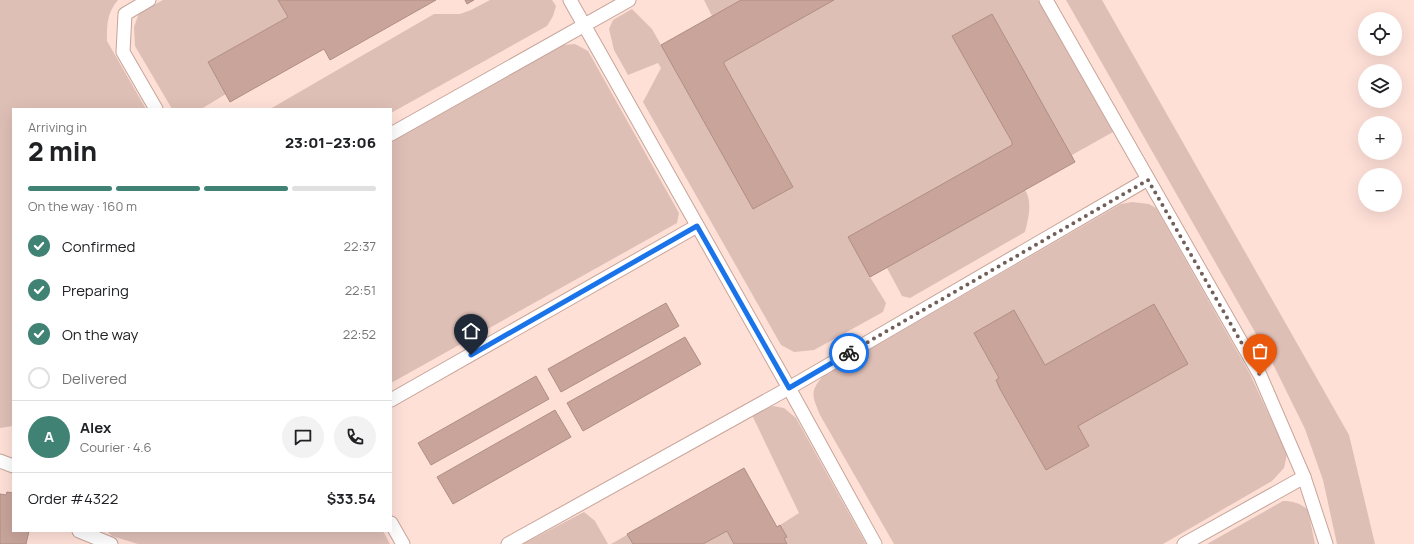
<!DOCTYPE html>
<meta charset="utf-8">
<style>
body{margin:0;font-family:Manrope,sans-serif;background:#f2f2f2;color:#202124;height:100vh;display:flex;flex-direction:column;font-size:15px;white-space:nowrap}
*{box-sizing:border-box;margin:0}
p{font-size:13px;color:#757577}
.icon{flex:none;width:22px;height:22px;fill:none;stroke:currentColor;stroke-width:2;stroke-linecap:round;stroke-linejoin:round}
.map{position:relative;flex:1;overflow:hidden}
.details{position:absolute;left:12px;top:108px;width:380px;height:424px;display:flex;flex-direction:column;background:#fff;border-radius:0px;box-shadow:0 4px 16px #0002}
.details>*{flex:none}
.fabs{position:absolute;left:1358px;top:12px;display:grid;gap:8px}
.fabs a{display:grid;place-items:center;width:44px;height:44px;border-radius:50%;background:#fff;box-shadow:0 4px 16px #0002;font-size:20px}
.pin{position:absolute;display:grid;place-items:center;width:34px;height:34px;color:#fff;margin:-41px -17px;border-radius:50% 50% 50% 0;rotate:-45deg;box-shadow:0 0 4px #0007}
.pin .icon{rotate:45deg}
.courier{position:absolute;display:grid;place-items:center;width:40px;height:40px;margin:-20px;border:3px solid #1a73e8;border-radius:50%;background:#fff;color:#222;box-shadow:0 1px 5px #0007}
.head em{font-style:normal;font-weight:800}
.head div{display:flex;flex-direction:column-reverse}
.head{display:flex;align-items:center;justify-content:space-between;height:68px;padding:0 16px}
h1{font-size:26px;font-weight:800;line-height:30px}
.bar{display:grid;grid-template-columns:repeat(4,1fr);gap:6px 4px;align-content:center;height:48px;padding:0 16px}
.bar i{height:5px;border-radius:3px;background:#e0e0e0}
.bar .on{background:#408273}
.bar p{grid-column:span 4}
.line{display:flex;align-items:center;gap:10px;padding:0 16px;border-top:1px solid #e0e0e0}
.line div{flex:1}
.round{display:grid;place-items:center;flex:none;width:42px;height:42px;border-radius:21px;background:#f2f2f2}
ol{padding:0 16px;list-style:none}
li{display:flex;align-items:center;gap:12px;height:44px}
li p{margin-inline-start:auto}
li .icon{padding:4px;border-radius:50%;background:#408273;color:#fff;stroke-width:4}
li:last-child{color:#757577}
li i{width:22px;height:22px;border:2px solid #e0e0e0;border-radius:50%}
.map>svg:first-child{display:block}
.green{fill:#debfb6}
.building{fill:#c8a49a;stroke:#b08e84}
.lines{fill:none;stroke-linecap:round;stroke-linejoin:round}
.service-casing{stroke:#c7a499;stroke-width:15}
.service{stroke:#fff;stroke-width:13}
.done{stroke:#725f59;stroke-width:4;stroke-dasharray:0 7.2}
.route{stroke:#1a73e8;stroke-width:5}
</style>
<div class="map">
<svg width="1414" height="544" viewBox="0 0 1414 544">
<rect width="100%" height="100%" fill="#fee0d7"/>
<g class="green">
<path d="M0 0H118C107 13 107 24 107 41L146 109H13V426L0 428Z"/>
<path d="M163 0H278L288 17 208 62 226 94 201 109H172L135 46 134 27 139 13Z"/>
<path d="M490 0H552L556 6 553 16 547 26 391 113V109H270L434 14H460L471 10Z"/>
<path d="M704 0H1038L1113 132 1072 155 1075 162 1025 190C1033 202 1028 220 1025 232L910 298 902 296 887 268 870 277 886 303 883 312 814 350 794 352 781 345 643 102 661 68 658 63 628 75 614 50 609 29 613 20 632 9 652 29 661 45 712 16Z"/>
<path d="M1066 0H1102L1349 435 1375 544H1337L1323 480 1305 429 1272 362Z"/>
<path d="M575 44 588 51 679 213 677 223 391 383V141L563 45Z"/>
<path d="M1132 202 1149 204 1156 208 1250 374 1287 454 1284 468 1272 481 1163 544H894L820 415C813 397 809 393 822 377L1121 204Z"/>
<path d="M773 406 784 408 796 418 866 544H611L744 468 777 527 799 513 751 413Z"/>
<path d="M1283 501C1293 501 1300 503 1308 510L1315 544H1207Z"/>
<path d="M584 512 595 521 608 544H523Z"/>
<path d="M107 531H383L390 544H138L112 536Z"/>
</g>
<g class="building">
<path d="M278 0H436L330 60 324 49 230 102 208 62 288 17Z"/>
<path d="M465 0H474L467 4Z"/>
<path d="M741 0H834L724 62V64L793 187 753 209 661 45Z"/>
<path d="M992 14 1075 162 870 277 848 237 1012 145V142L952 36Z"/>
<path d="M666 303 679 326 561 392 548 369Z"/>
<path d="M1154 304 1188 364 1078 426 1089 446 1046 470 1000 389 996 380 999 378 974 333 1014 310 1045 365Z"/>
<path d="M685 337 701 364 583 431 567 403Z"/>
<path d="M536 376 549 399 431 465 418 443Z"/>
<path d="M555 410 571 437 453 504 437 477Z"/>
<path d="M744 468 777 527 780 525 787 537 784 538 787 544H734L727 531 703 544H633L627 534Z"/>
<path d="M7 492 13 493V531H29L26 544H0V494L6 495Z"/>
</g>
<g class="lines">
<defs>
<g id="service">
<path d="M149 0 125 14 123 52 156 109"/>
<path d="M570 0 789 388 875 544"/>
<path d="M1046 0 1260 375 1304 477 1326 544"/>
<path d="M391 134 629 0"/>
<path d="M391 400 697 226"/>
<path d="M0 461 13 466"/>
<path d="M391 523 403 544"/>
<path d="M79 531 111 544"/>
<path d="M508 544 789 388 1148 179"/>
<path d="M1184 544 1304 477"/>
</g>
</defs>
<use href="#service" class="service-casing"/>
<use href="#service" class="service"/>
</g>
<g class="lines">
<path class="done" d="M849 353 1148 180 1260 375"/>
<path class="route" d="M471 355 697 226 789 388 849 353"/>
</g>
</svg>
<div class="fabs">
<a><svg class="icon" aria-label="locate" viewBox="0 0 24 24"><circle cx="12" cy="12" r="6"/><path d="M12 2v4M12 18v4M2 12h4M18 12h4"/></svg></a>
<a><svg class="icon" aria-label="layers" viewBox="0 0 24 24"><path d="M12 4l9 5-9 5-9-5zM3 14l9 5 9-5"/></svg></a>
<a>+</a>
<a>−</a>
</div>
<div class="pin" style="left:1260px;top:375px;background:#ea580c"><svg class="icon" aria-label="bag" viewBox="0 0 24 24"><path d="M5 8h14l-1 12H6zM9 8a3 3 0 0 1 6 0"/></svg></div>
<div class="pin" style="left:471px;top:355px;background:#1f2937"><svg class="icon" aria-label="home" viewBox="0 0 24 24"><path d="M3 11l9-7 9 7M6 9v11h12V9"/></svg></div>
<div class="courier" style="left:849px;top:353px"><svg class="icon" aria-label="bike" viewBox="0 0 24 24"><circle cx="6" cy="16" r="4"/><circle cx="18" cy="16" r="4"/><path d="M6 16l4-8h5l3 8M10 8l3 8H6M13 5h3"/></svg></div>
<section class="details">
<div class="head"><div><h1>2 min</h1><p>Arriving in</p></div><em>23:01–23:06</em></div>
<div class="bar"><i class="on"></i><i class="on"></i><i class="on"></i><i></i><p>On the way · 160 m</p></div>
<ol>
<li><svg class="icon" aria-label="check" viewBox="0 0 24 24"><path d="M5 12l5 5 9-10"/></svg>Confirmed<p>22:37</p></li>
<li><svg class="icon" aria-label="check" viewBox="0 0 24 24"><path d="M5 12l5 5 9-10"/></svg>Preparing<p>22:51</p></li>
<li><svg class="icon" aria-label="check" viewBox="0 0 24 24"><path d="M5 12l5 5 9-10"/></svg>On the way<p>22:52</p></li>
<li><i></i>Delivered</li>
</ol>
<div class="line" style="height:72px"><b class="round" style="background:#408273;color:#fff">A</b><div><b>Alex</b><p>Courier · 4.6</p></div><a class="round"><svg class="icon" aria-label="chat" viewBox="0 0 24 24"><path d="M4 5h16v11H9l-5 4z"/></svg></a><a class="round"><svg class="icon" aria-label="phone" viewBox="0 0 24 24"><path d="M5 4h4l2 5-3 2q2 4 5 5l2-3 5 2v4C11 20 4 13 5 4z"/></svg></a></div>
<div class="line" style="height:52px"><div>Order #4322</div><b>$33.54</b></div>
</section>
</div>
